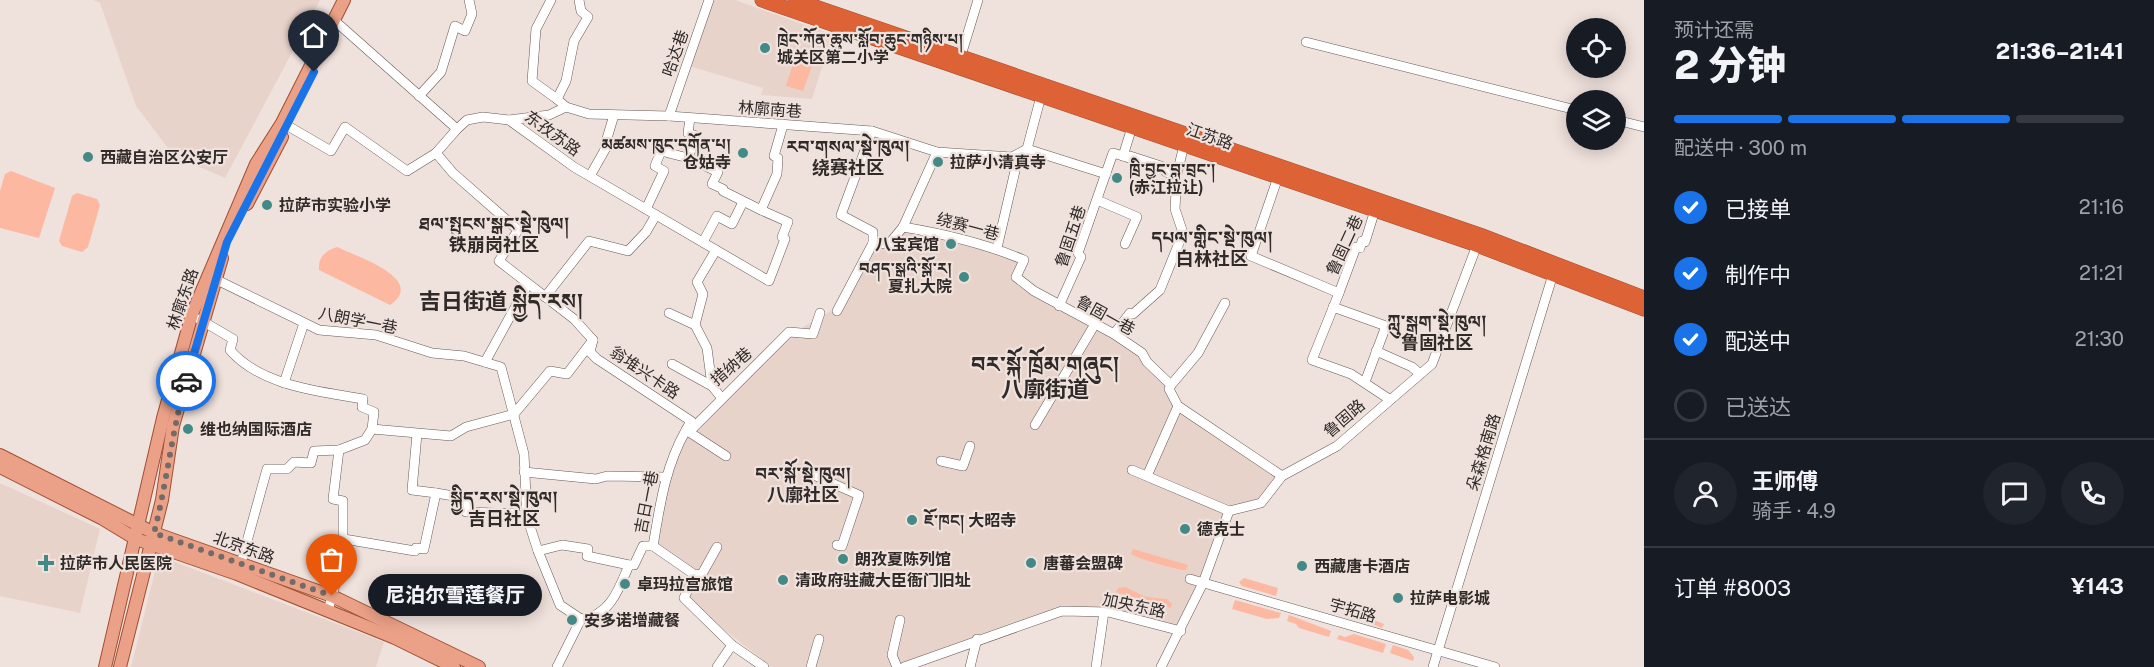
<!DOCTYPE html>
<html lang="zh">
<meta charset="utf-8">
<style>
body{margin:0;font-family:"Public Sans","Noto Sans SC","Noto Serif Tibetan",sans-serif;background:#20242c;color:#f1f3f6;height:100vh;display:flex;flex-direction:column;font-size:22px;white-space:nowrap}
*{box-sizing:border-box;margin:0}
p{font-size:20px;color:#9ea1a6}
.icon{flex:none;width:33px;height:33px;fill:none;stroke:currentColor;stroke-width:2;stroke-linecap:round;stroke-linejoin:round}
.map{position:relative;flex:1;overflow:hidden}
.panel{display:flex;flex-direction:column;background:#171b24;width:510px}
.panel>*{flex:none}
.buttons{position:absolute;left:1566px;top:18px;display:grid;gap:12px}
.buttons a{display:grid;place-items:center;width:60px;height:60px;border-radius:50%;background:#171b24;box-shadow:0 3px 15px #0003;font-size:30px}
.pin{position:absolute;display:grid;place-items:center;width:51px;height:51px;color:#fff;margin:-62px -26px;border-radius:50% 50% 50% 0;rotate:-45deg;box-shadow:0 0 6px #0007}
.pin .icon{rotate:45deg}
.courier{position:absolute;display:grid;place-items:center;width:60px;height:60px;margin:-30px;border:4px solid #1a73e8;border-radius:50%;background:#fff;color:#222;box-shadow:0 2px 8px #0007}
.bubble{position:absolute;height:42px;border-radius:21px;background:#171b24;box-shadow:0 3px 15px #0003;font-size:20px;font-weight:800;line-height:42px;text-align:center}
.headline em{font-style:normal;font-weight:800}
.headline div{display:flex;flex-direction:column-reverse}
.headline{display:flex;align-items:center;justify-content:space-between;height:102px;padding:0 30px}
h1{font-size:39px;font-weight:800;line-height:45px}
.bar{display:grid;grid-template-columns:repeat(4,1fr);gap:9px 6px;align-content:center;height:72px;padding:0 30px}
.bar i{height:8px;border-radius:4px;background:#363941}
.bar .selected{background:#1a73e8}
.bar p{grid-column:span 4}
.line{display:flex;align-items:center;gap:15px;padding:0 30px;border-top:2px solid #363941}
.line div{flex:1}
.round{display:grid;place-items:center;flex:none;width:63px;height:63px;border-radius:32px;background:#20242c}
ol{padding:0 30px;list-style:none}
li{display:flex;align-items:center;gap:18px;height:66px}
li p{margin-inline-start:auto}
li .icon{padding:6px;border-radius:50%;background:#1a73e8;color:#fff;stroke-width:4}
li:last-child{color:#9ea1a6}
li i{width:33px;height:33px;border:3px solid #363941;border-radius:50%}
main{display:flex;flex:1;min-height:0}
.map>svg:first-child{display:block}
.built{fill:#e8d3cb}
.green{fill:#fcb8a1}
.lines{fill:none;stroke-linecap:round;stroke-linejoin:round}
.minor-casing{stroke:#665a56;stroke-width:10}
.major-casing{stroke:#a04f32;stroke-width:14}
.highway-casing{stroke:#a04f32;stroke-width:15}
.minor{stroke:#fff;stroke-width:9}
.major{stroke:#eba187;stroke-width:12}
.highway{stroke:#dd6337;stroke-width:14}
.done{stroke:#736b68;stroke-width:6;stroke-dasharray:0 10.8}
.route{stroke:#1a73e8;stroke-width:8}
.poi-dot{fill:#438a86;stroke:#efe1dc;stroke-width:2}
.labels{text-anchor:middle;stroke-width:4.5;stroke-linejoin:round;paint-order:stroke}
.poi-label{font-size:16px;font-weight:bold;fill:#302b29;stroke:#efe1dc;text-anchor:start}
.street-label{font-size:16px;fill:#302b29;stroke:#efe1dc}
.neighbourhood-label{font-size:18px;font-weight:bold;fill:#302b29;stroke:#efe1dc}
.district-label{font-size:22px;font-weight:bold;fill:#302b29;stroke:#efe1dc}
</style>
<main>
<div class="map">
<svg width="1644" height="667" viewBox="0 0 1644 667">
<rect width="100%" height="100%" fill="#efe1dc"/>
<g class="built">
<path d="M93 0H320L225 178 174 156 136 106 100 3Z"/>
<path d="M712 0H735L839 37 829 62 824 61 812 99 761 95 763 88 689 66Z"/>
<path d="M903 227 1024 260 1016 277 1123 340 1171 385 1179 406 1282 476 1255 504 1229 511 1181 631 1108 612 1070 611 899 667H772L684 598 695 575 653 546 665 477 691 421 788 336 839 306 873 243 889 244Z"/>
<path d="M0 483 100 529 80 613 0 596Z"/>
<path d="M159 556 384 642 376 667H131Z"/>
</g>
<g class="green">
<path d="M796 55 814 60 803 91 786 86Z"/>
<path d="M11 171 55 188 39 238 0 228V191L5 174Z"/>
<path d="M77 193 97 199 100 205 88 247 82 252 62 246 59 241 72 196Z"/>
<path d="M337 247C355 256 428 279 390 305L319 270C318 257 325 251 337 247Z"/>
<path d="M1133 549 1188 565 1186 570C1180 571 1136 558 1131 554Z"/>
<path d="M1244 578 1278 588 1276 596 1242 586 1239 582Z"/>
<path d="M1125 587 1146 597 1167 599 1172 604 1171 608 1116 592 1118 588Z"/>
<path d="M1235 600 1281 613 1279 618 1267 619 1232 609Z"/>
<path d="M1349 610 1384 624 1382 628C1370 624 1360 617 1348 614Z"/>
<path d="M1289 615 1331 631 1329 637 1299 628 1296 624 1287 621Z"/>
<path d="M1354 634 1386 644 1383 653 1337 639 1339 635 1345 637Z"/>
<path d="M1393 645 1408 650 1414 657 1413 661 1390 653Z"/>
</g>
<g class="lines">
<defs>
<g id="minor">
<path d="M551 0 536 29 532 81 557 99"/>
<path d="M335 21 457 129 467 120 483 117 509 120 574 167 769 281 785 239 782 237 788 222 761 210 777 174 778 158 774 156 783 125"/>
<path d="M1306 42 1576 110"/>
<path d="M959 62 978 0"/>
<path d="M419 96 441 72 455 26 465 31 472 14 469 0"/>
<path d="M566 107 557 99 566 81 574 41 588 17 581 11 579 0"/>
<path d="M669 116 709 0"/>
<path d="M690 118 688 133 696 136 688 158 718 172 712 184 723 189V191L761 210"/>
<path d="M509 120 549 115 566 107 589 114 669 116 872 131 937 152 1012 157 1027 149 1106 174"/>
<path d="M1616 120 1644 127"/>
<path d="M288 126 331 151 345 127 407 171 436 153 457 129"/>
<path d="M872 131 841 215 873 232V243"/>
<path d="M436 153 453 173 518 230 499 261 574 319 593 340 590 352 597 359 691 421 686 430 726 456"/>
<path d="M1123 156 1129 158 1130 156 1167 168 1166 172 1177 176"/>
<path d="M590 176 607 146 605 145 614 115"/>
<path d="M1278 177 1251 256 1339 293 1312 360 1351 374 1389 399"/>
<path d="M1097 200 1137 217 1125 244"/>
<path d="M646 209 664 171 655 166 661 151 688 158"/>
<path d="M903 227C945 234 984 243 1024 260L1016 277 1034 291 1114 334 1142 353 1147 362 1171 385 1169 389 1178 406 1282 476"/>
<path d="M703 242 717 216 732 224 743 202"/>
<path d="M873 243 889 244 903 227 937 152"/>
<path d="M997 248 1018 158 1027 149 1041 96"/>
<path d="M716 250 697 282 703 294 695 325 707 348 712 386 720 396"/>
<path d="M213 278 319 330 376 335 432 353 464 356 501 367 524 454 527 517 538 551 560 605 581 619 557 667"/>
<path d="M1339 293 1356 247 1360 248 1362 241 1365 242 1375 210"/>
<path d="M545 297 589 241 628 251 646 232 656 215"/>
<path d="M1059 306 1081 257 1078 253 1113 153 1123 156 1132 127"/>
<path d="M1333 307 1386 326 1365 382"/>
<path d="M837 311 873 243"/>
<path d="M669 313 695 325"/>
<path d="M199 319 233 339 230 350C261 386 319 391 363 399L362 407 374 412 372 429"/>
<path d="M1114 334 1130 313 1133 314 1160 290 1183 233 1175 209 1177 174 1184 145"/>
<path d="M1376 351 1412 367 1420 374"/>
<path d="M485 362 528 284"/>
<path d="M672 364 712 386"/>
<path d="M284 383 304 323"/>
<path d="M1171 385 1198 353 1225 303"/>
<path d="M1035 425 1095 324"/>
<path d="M686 430C665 467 660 505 653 546L695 575 684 598 732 645 764 667"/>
<path d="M690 431 789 332 813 334 820 313"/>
<path d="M417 434 412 490 436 493"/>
<path d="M941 461 963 466 970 446"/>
<path d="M1132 470 1229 511"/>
<path d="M524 472 596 479 607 476 665 477"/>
<path d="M809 473 859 495 842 546 837 545"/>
<path d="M1147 476 1178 406"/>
<path d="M1229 511 1261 503 1282 476 1337 446 1432 364 1477 245"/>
<path d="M344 539 415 551 416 548 424 549 436 493 465 498 466 512 527 514"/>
<path d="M538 551 562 545 588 549 587 556 629 565"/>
<path d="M241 563 267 469H287L294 462 311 463 314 451 339 450"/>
<path d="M695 575 702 574 717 547"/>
<path d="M1190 579 1495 667"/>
<path d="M328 611 343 555V501L333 499 339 450 365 440 372 429 451 436 466 427 514 414 550 371 567 374 593 340"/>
<path d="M581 619C610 616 619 589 629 565H634L643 546H653"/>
<path d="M717 667 732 645"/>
<path d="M811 667 819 639"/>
<path d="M897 667 892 655 900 620"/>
<path d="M904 667 1062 611 1108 612 1181 631"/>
<path d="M970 667 977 639"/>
<path d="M1096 667 1104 612"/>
<path d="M1161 667 1203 583 1229 511"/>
<path d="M1433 667 1554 271"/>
</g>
<g id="major">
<path d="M247 204 282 137"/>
<path d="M0 455 154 533 332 596 479 667"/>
<path d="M0 467 103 519 136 539 237 574 395 638 454 667"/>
<path d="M105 667 163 418 192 314 256 164 282 123 344 0"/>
<path d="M120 667 162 500 173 426 222 258"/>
</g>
<g id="highway">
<path d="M762 0 1477 245 1644 309"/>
<path d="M795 0 1480 235 1644 298"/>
</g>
</defs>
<use href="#minor" class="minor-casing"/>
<use href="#major" class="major-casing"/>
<use href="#highway" class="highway-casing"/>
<use href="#minor" class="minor"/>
<use href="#major" class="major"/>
<use href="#highway" class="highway"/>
</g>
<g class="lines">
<path class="done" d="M186 381C172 431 167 482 154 533L332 596"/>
<path class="route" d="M186 381 227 242 314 72"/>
</g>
<g class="poi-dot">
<circle cx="765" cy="48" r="6"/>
<circle cx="743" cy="153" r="6"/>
<circle cx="88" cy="157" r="6"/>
<circle cx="938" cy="162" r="6"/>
<circle cx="1117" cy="178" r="6"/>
<circle cx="267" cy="205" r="6"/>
<circle cx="951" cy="244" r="6"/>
<circle cx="964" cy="277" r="6"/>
<circle cx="188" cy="429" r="6"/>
<circle cx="912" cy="520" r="6"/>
<circle cx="1185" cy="529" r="6"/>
<circle cx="843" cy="559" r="6"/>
<path d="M43 554h6v6h6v6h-6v6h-6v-6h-6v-6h6z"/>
<circle cx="1031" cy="563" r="6"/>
<circle cx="1302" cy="566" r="6"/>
<circle cx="783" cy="580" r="6"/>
<circle cx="625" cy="584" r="6"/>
<circle cx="1398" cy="598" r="6"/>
<circle cx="572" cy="620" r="6"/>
</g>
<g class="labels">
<g class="poi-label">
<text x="777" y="45">ཁྲེང་ཀོན་ཆུས་སློབ་ཆུང་གཉིས་པ།<tspan x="777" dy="18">城关区第二小学</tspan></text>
<text x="731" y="150" text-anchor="end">མཚམས་ཁུང་དགོན་པ།<tspan x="731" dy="18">仓姑寺</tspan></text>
<text x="100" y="163">西藏自治区公安厅</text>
<text x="950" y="168">拉萨小清真寺</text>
<text x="1129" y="175">ཁྲི་བྱང་བླ་བྲང་།<tspan x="1129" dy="18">(赤江拉让)</tspan></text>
<text x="279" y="211">拉萨市实验小学</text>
<text x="939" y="250" text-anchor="end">八宝宾馆</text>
<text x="952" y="274" text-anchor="end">བཤད་སྒྲའི་སྒོ་ར།<tspan x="952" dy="18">夏扎大院</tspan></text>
<text x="200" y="435">维也纳国际酒店</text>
<text x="924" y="526">ཇོ་ཁང། 大昭寺</text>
<text x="1197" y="535">德克士</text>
<text x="855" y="565">朗孜夏陈列馆</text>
<text x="60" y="569">拉萨市人民医院</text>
<text x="1043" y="569">唐蕃会盟碑</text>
<text x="1314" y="572">西藏唐卡酒店</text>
<text x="795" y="586">清政府驻藏大臣衙门旧址</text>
<text x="637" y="590">卓玛拉宫旅馆</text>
<text x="1410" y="604">拉萨电影城</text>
<text x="584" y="626">安多诺增藏餐</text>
</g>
<g class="street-label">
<text transform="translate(675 53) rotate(-71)" y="6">哈达巷</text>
<text transform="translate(770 109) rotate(4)" y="6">林廓南巷</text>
<text transform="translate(553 133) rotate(36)" y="6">东孜苏路</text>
<text transform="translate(1210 136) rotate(19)" y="6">江苏路</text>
<text transform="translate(968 226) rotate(15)" y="6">绕赛一巷</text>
<text transform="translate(1070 236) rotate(-72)" y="6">鲁固五巷</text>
<text transform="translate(1344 245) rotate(-65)" y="6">鲁固二巷</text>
<text transform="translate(182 299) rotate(-71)" y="6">林廓东路</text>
<text transform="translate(1106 315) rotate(29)" y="6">鲁固一巷</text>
<text transform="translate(358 320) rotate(11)" y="6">八朗学一巷</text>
<text transform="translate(731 366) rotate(-41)" y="6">措纳巷</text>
<text transform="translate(645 372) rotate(34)" y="6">翁堆兴卡路</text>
<text transform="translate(1344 418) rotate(-41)" y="6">鲁固路</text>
<text transform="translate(1483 452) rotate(-73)" y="6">朵森格南路</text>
<text transform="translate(646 502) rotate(-79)" y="6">吉日一巷</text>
<text transform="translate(244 547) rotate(20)" y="6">北京东路</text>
<text transform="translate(1134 605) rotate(12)" y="6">加央东路</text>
<text transform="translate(1353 610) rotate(16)" y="6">宇拓路</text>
</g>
<g class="neighbourhood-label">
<text x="848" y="153">རབ་གསལ་སྡེ་ཁུལ།<tspan x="848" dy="21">绕赛社区</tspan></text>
<text x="494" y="230">ཐལ་སྤུངས་སྒང་སྡེ་ཁུལ།<tspan x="494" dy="21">铁崩岗社区</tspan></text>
<text x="1212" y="244">དཔལ་གླིང་སྡེ་ཁུལ།<tspan x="1212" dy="21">白林社区</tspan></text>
<text x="1437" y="328">ཀླུ་སྒུག་སྡེ་ཁུལ།<tspan x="1437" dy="21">鲁固社区</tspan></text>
<text x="803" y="480">བར་སྐོ་སྡེ་ཁུལ།<tspan x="803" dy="21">八廓社区</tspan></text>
<text x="504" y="504">སྐྱིད་རས་སྡེ་ཁུལ།<tspan x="504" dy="21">吉日社区</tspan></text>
</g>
<g class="district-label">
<text x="501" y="309">吉日街道 སྐྱིད་རས།</text>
<text x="1045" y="372">བར་སྐོ་ཁྲོམ་གཞུང།<tspan x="1045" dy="25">八廓街道</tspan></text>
</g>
</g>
</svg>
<div class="buttons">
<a><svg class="icon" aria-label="locate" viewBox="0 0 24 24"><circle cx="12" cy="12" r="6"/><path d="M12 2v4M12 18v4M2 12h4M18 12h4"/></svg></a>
<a><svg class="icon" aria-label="layers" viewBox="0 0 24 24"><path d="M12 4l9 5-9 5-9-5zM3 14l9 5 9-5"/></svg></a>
</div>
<div class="pin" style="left:332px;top:596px;background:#ea580c"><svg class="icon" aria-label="bag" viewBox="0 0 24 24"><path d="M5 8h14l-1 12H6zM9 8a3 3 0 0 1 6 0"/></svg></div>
<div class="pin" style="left:314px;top:72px;background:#1f2937"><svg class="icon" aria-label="home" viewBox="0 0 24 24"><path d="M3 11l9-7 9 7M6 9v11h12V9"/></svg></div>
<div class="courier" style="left:186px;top:381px"><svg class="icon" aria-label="car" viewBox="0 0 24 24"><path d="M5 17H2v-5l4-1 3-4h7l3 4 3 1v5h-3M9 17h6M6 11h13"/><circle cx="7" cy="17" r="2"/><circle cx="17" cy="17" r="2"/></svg></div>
<div class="bubble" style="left:368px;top:574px;width:174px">尼泊尔雪莲餐厅</div>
</div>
<section class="panel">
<div class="headline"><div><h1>2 分钟</h1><p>预计还需</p></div><em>21:36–21:41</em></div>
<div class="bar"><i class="selected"></i><i class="selected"></i><i class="selected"></i><i></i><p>配送中 · 300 m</p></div>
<ol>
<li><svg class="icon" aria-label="check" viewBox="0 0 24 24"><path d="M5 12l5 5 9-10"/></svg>已接单<p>21:16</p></li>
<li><svg class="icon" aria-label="check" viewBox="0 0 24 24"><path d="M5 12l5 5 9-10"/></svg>制作中<p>21:21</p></li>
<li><svg class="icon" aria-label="check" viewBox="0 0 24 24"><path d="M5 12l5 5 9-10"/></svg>配送中<p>21:30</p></li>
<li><i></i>已送达</li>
</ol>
<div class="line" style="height:108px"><a class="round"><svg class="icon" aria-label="person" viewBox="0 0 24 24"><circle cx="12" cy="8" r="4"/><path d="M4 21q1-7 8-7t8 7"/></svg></a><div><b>王师傅</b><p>骑手 · 4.9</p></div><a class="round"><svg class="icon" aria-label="chat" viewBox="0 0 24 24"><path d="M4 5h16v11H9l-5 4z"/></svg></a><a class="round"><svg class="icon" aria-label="phone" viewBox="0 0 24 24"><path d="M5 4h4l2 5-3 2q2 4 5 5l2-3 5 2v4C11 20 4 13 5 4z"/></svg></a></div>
<div class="line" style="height:78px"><div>订单 #8003</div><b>¥143</b></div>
</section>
</main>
